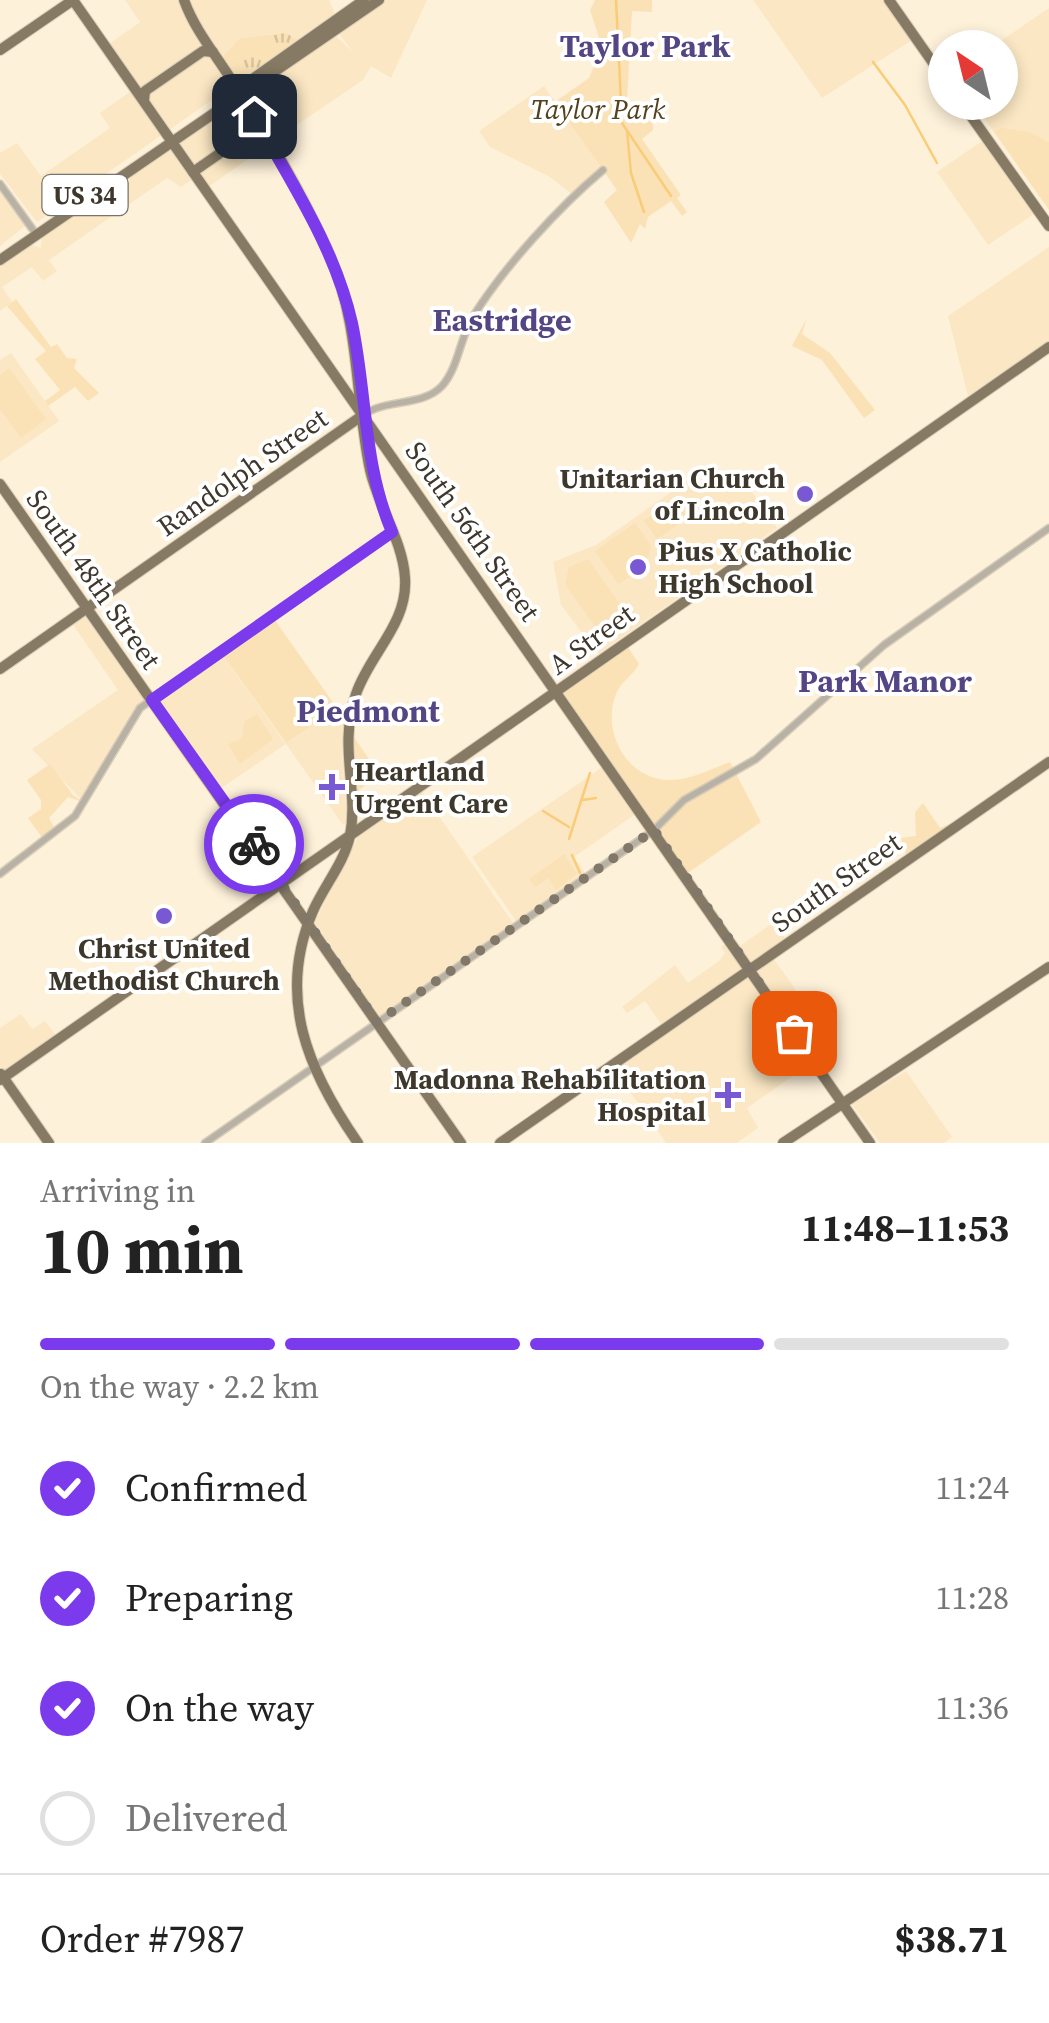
<!DOCTYPE html>
<meta charset="utf-8">
<style>
body{margin:0;font-family:"Source Serif 4",serif;background:#f2f2f2;color:#222;height:100vh;display:flex;flex-direction:column;font-size:38px;white-space:nowrap}
*{box-sizing:border-box;margin:0}
p{font-size:32px;color:#767676}
.icon{flex:none;width:55px;height:55px;fill:none;stroke:currentColor;stroke-width:2;stroke-linecap:round;stroke-linejoin:round}
.map{position:relative;height:1143px;overflow:hidden}
.side{display:flex;flex-direction:column;background:#fff;flex:1}
.side>*{flex:none}
.needle{width:65px;rotate:325deg}
.controls{position:absolute;left:928px;top:30px;display:grid;gap:20px}
.controls a{display:grid;place-items:center;width:90px;height:90px;border-radius:50%;background:#fff;box-shadow:0 5px 15px #0003;font-size:50px}
.pin{position:absolute;display:grid;place-items:center;width:85px;height:85px;color:#fff;margin:-42px;border-radius:20px;box-shadow:0 5px 15px #0006}
.courier{position:absolute;display:grid;place-items:center;width:100px;height:100px;margin:-50px;border:8px solid #7c3aed;border-radius:50%;background:#fff;color:#222;box-shadow:0 2px 12px #0007}
.headline em{font-style:normal;font-weight:700}
.headline div{display:flex;flex-direction:column-reverse}
.headline{display:flex;align-items:center;justify-content:space-between;height:170px;padding:0 40px}
h1{font-size:65px;font-weight:700;line-height:75px}
.bar{display:grid;grid-template-columns:repeat(4,1fr);gap:15px 10px;align-content:center;height:120px;padding:0 40px}
.bar i{height:12px;border-radius:8px;background:#e0e0e0}
.bar .selected{background:#7c3aed}
.bar p{grid-column:span 4}
.line{display:flex;align-items:center;gap:25px;padding:0 40px;border-top:2px solid #e0e0e0}
.line div{flex:1}
ol{padding:0 40px;list-style:none}
li{display:flex;align-items:center;gap:30px;height:110px}
li p{margin-inline-start:auto}
li .icon{padding:10px;border-radius:50%;background:#7c3aed;color:#fff;stroke-width:4}
li:last-child{color:#767676}
li i{width:55px;height:55px;border:5px solid #e0e0e0;border-radius:50%}
.map>svg:first-child{display:block}
.built{fill:#fbe7c3}
.grass{fill:url(#grass-tufts)}
.park{fill:#fae2b6}
.lines{fill:none;stroke-linecap:round;stroke-linejoin:round}
.stream{stroke:#facc78;stroke-width:2.5}
.minor-casing{stroke:#d8ccb7;stroke-width:9}
.major-casing{stroke:#d8ccb7;stroke-width:12}
.minor{stroke:#b8b1a5;stroke-width:6}
.major{stroke:#867a64;stroke-width:10}
.done{stroke:#817869;stroke-width:10;stroke-dasharray:0 18}
.route{stroke:#7c3aed;stroke-width:12}
.poi-dot{fill:#7959d3;stroke:#fff;stroke-width:4}
.labels{text-anchor:middle;stroke-width:8;stroke-linejoin:round;paint-order:stroke}
.shield{fill:#fff;stroke:#78736b;stroke-width:2.5}
.shield-label{font-size:25px;font-weight:bold;fill:#3e372c}
.park-label{font-size:28px;font-style:italic;fill:#54411d;stroke:#fff}
.street-label{font-size:28px;fill:#3e372c;stroke:#fff}
.poi-label{font-size:28px;font-weight:bold;fill:#3e372c;stroke:#fff;text-anchor:end}
.quarter-label{font-size:32px;font-weight:bold;fill:#544684;stroke:#fff}
</style>
<div class="map">
<svg width="1049" height="1143" viewBox="0 0 1049 1143">
<defs>
<pattern id="grass-tufts" width="24" height="20" patternUnits="userSpaceOnUse" patternTransform="scale(2.5)"><rect width="24" height="20" fill="#fae2b6"/><path d="M3 7l-1-3M5 7V3M7 7l1-3M15 17l-1-3M17 17v-4M19 17l1-3" fill="none" stroke="#d7c29d"/></pattern>
</defs>
<rect width="100%" height="100%" fill="#fef1da"/>
<g class="built">
<path d="M125 0H329L335 14 37 222 0 174V153L17 143 41 176 110 128 100 113 137 87 109 44 140 22Z"/>
<path d="M384 0H427L391 78 371 66 363 80 288 131 281 119 265 127 250 93 330 38 337 37 352 51 340 35 343 28Z"/>
<path d="M753 0H884L912 40 822 98Z"/>
<path d="M1049 8V142L1018 130 994 132 974 103 1000 102V48L992 47Z"/>
<path d="M544 86 603 170 574 196 550 177 490 147 479 131Z"/>
<path d="M237 101 255 129 241 139 251 157 208 187 178 144Z"/>
<path d="M982 141 1034 214 988 245 937 172Z"/>
<path d="M170 148 193 179 181 187 167 178 141 196 49 260 57 271 43 281 32 267 2 287 12 302 0 311V264L29 244 41 248 42 236Z"/>
<path d="M0 192 26 225 0 246Z"/>
<path d="M1049 247V341L968 396 948 316Z"/>
<path d="M11 353 59 421 0 462V360Z"/>
<path d="M738 472 777 528 598 654 561 605 553 562 596 545 691 478 709 490Z"/>
<path d="M87 615 147 703 129 721 85 803 32 749 118 690 72 623Z"/>
<path d="M221 652 285 743 337 708 346 720 342 749 347 822 343 825 286 744 220 789 155 697Z"/>
<path d="M604 766 637 813 574 857 587 876 581 875 516 921 472 857Z"/>
<path d="M421 790 515 926 382 1020 315 923 352 841 355 844 358 836Z"/>
<path d="M251 848 275 882 259 893 235 859Z"/>
<path d="M774 922 786 939 751 963 740 946Z"/>
<path d="M727 943 744 968 662 1025 645 1001 627 1013 622 1007 675 965 688 983 719 961 725 953 721 947Z"/>
<path d="M773 958 796 990 779 1002 757 971Z"/>
<path d="M748 977 801 1051 785 1062 794 1075 747 1108 758 1128 737 1143H666L614 1069Z"/>
<path d="M21 1014 32 1029 45 1021 56 1036 4 1072 0 1066V1028Z"/>
<path d="M906 1071 952 1137 944 1143H880L852 1104Z"/>
</g>
<path class="grass" d="M286 33 299 41 242 80H237L222 58 239 39Z"/>
<g class="park">
<path d="M595 0H652V12L632 11 627 102 652 104 653 130 642 139 681 195 677 198 687 212 682 216 671 201 648 217 645 229 640 224 631 243 604 202 617 190 555 102 589 78 602 47 590 10Z"/>
<path d="M1002 128 1029 132 1049 142V210L994 132Z"/>
<path d="M16 299 51 347 57 344 67 358 77 359 74 368 99 393 88 401 75 387 48 406 45 401 60 390 35 359 46 351 7 306Z"/>
<path d="M807 318 802 334 830 353 875 410 864 418 822 360 792 346Z"/>
<path d="M9 368 46 419 21 438 0 409V375Z"/>
<path d="M677 498 690 516 657 539 644 521Z"/>
<path d="M635 523 651 546 649 556 638 564 642 570 618 584 595 551Z"/>
<path d="M588 559 627 614 611 629 594 625 565 584 569 567Z"/>
<path d="M272 616 337 708 286 743 221 652Z"/>
<path d="M627 646 639 664C633 676 621 681 616 694 601 732 627 780 670 780 690 780 711 769 730 762L761 822 688 873 563 693Z"/>
<path d="M257 714 273 739 240 764 228 744 242 738 244 722Z"/>
<path d="M352 734 373 765 369 782 356 793Z"/>
<path d="M50 764 73 795 85 803 68 797 49 818 57 833 46 843 28 818 41 809V800L27 780Z"/>
<path d="M923 803 940 828 954 822 906 855 901 838 916 836 915 812Z"/>
<path d="M564 854 577 874 556 890 548 878 535 887 529 879Z"/>
</g>
<g class="lines">
<g class="stream">
<path d="M616 0 622 123 671 196"/>
<path d="M873 62 905 105 937 163"/>
<path d="M627 131 631 173 644 212"/>
<path d="M583 800 596 798"/>
<path d="M543 811 569 827"/>
<path d="M569 839 590 773"/>
<path d="M572 855 580 873"/>
</g>
<defs>
<g id="minor">
<path d="M0 184 36 234"/>
<path d="M363 415C388 398 422 407 442 386 459 367 460 336 474 315 505 266 559 207 603 170"/>
<path d="M0 874 75 816 140 708 392 532"/>
<path d="M205 1143 654 830 684 800 756 759 884 645 1049 528"/>
</g>
<g id="major">
<path d="M73 0 870 1143"/>
<path d="M184 0C195 31 217 56 234 84 269 137 304 197 330 256 360 325 355 398 370 470 378 506 403 541 405 578 408 624 370 653 356 694 338 747 359 789 350 836 344 863 324 886 313 911 276 997 308 1071 358 1143"/>
<path d="M889 0 945 80"/>
<path d="M0 50 73 0"/>
<path d="M244 85 364 0"/>
<path d="M144 101 145 91 203 51 213 52"/>
<path d="M961 102 1049 226"/>
<path d="M193 172 259 126"/>
<path d="M0 260 379 0"/>
<path d="M0 484 461 1143"/>
<path d="M0 669 363 415"/>
<path d="M1 1074 49 1143"/>
<path d="M0 1080 1049 347"/>
<path d="M500 1143 1049 762"/>
<path d="M783 1143 1049 967"/>
</g>
</defs>
<use href="#minor" class="minor-casing"/>
<use href="#major" class="major-casing"/>
<use href="#minor" class="minor"/>
<use href="#major" class="major"/>
</g>
<g class="lines">
<path class="done" d="M254 844 377 1022 654 830 794 1033"/>
<path class="route" d="M254 116C291 182 335 248 352 323 367 394 363 464 392 532L152 700 254 844"/>
</g>
<g class="poi-dot">
<circle cx="805" cy="494" r="10"/>
<circle cx="638" cy="567" r="10"/>
<path d="M327 772h10v10h10v10h-10v10h-10v-10h-10v-10h10z"/>
<circle cx="164" cy="916" r="10"/>
<path d="M723 1080h10v10h10v10h-10v10h-10v-10h-10v-10h10z"/>
</g>
<g class="labels">
<rect class="shield" x="42.5" y="175" width="85" height="40" rx="8"/>
<g class="shield-label">
<text x="85" y="204">US 34</text>
</g>
<g class="park-label">
<text x="598" y="119">Taylor Park</text>
</g>
<g class="street-label">
<text transform="translate(242 472) rotate(-35)" y="10">Randolph Street</text>
<text transform="translate(473 531) rotate(55)" y="10">South 56th Street</text>
<text transform="translate(94 579) rotate(55)" y="10">South 48th Street</text>
<text transform="translate(591 639) rotate(-36)" y="10">A Street</text>
<text transform="translate(836 882) rotate(-35)" y="10">South Street</text>
</g>
<g class="poi-label">
<text x="785" y="488">Unitarian Church<tspan x="785" dy="32">of Lincoln</tspan></text>
<text x="658" y="561" text-anchor="start">Pius X Catholic<tspan x="658" dy="32">High School</tspan></text>
<text x="354" y="781" text-anchor="start">Heartland<tspan x="354" dy="32">Urgent Care</tspan></text>
<text x="164" y="958" text-anchor="middle">Christ United<tspan x="164" dy="32">Methodist Church</tspan></text>
<text x="706" y="1089">Madonna Rehabilitation<tspan x="706" dy="32">Hospital</tspan></text>
</g>
<g class="quarter-label">
<text x="645" y="57">Taylor Park</text>
<text x="502" y="331">Eastridge</text>
<text x="885" y="692">Park Manor</text>
<text x="368" y="722">Piedmont</text>
</g>
</g>
</svg>
<div class="controls">
<a><svg class="needle" viewBox="-14 -14 28 28"><path d="M0-13l5 13h-10z" fill="#e53935"/><path d="M0 13l5-13h-10z" fill="#767676"/></svg></a>
</div>
<div class="pin" style="left:794px;top:1033px;background:#ea580c"><svg class="icon" aria-label="bag" viewBox="0 0 24 24"><path d="M5 8h14l-1 12H6zM9 8a3 3 0 0 1 6 0"/></svg></div>
<div class="pin" style="left:254px;top:116px;background:#1f2937"><svg class="icon" aria-label="home" viewBox="0 0 24 24"><path d="M3 11l9-7 9 7M6 9v11h12V9"/></svg></div>
<div class="courier" style="left:254px;top:844px"><svg class="icon" aria-label="bike" viewBox="0 0 24 24"><circle cx="6" cy="16" r="4"/><circle cx="18" cy="16" r="4"/><path d="M6 16l4-8h5l3 8M10 8l3 8H6M13 5h3"/></svg></div>
</div>
<section class="side">
<div class="headline"><div><h1>10 min</h1><p>Arriving in</p></div><em>11:48–11:53</em></div>
<div class="bar"><i class="selected"></i><i class="selected"></i><i class="selected"></i><i></i><p>On the way · 2.2 km</p></div>
<ol>
<li><svg class="icon" aria-label="check" viewBox="0 0 24 24"><path d="M5 12l5 5 9-10"/></svg>Confirmed<p>11:24</p></li>
<li><svg class="icon" aria-label="check" viewBox="0 0 24 24"><path d="M5 12l5 5 9-10"/></svg>Preparing<p>11:28</p></li>
<li><svg class="icon" aria-label="check" viewBox="0 0 24 24"><path d="M5 12l5 5 9-10"/></svg>On the way<p>11:36</p></li>
<li><i></i>Delivered</li>
</ol>
<div class="line" style="height:130px"><div>Order #7987</div><b>$38.71</b></div>
</section>
